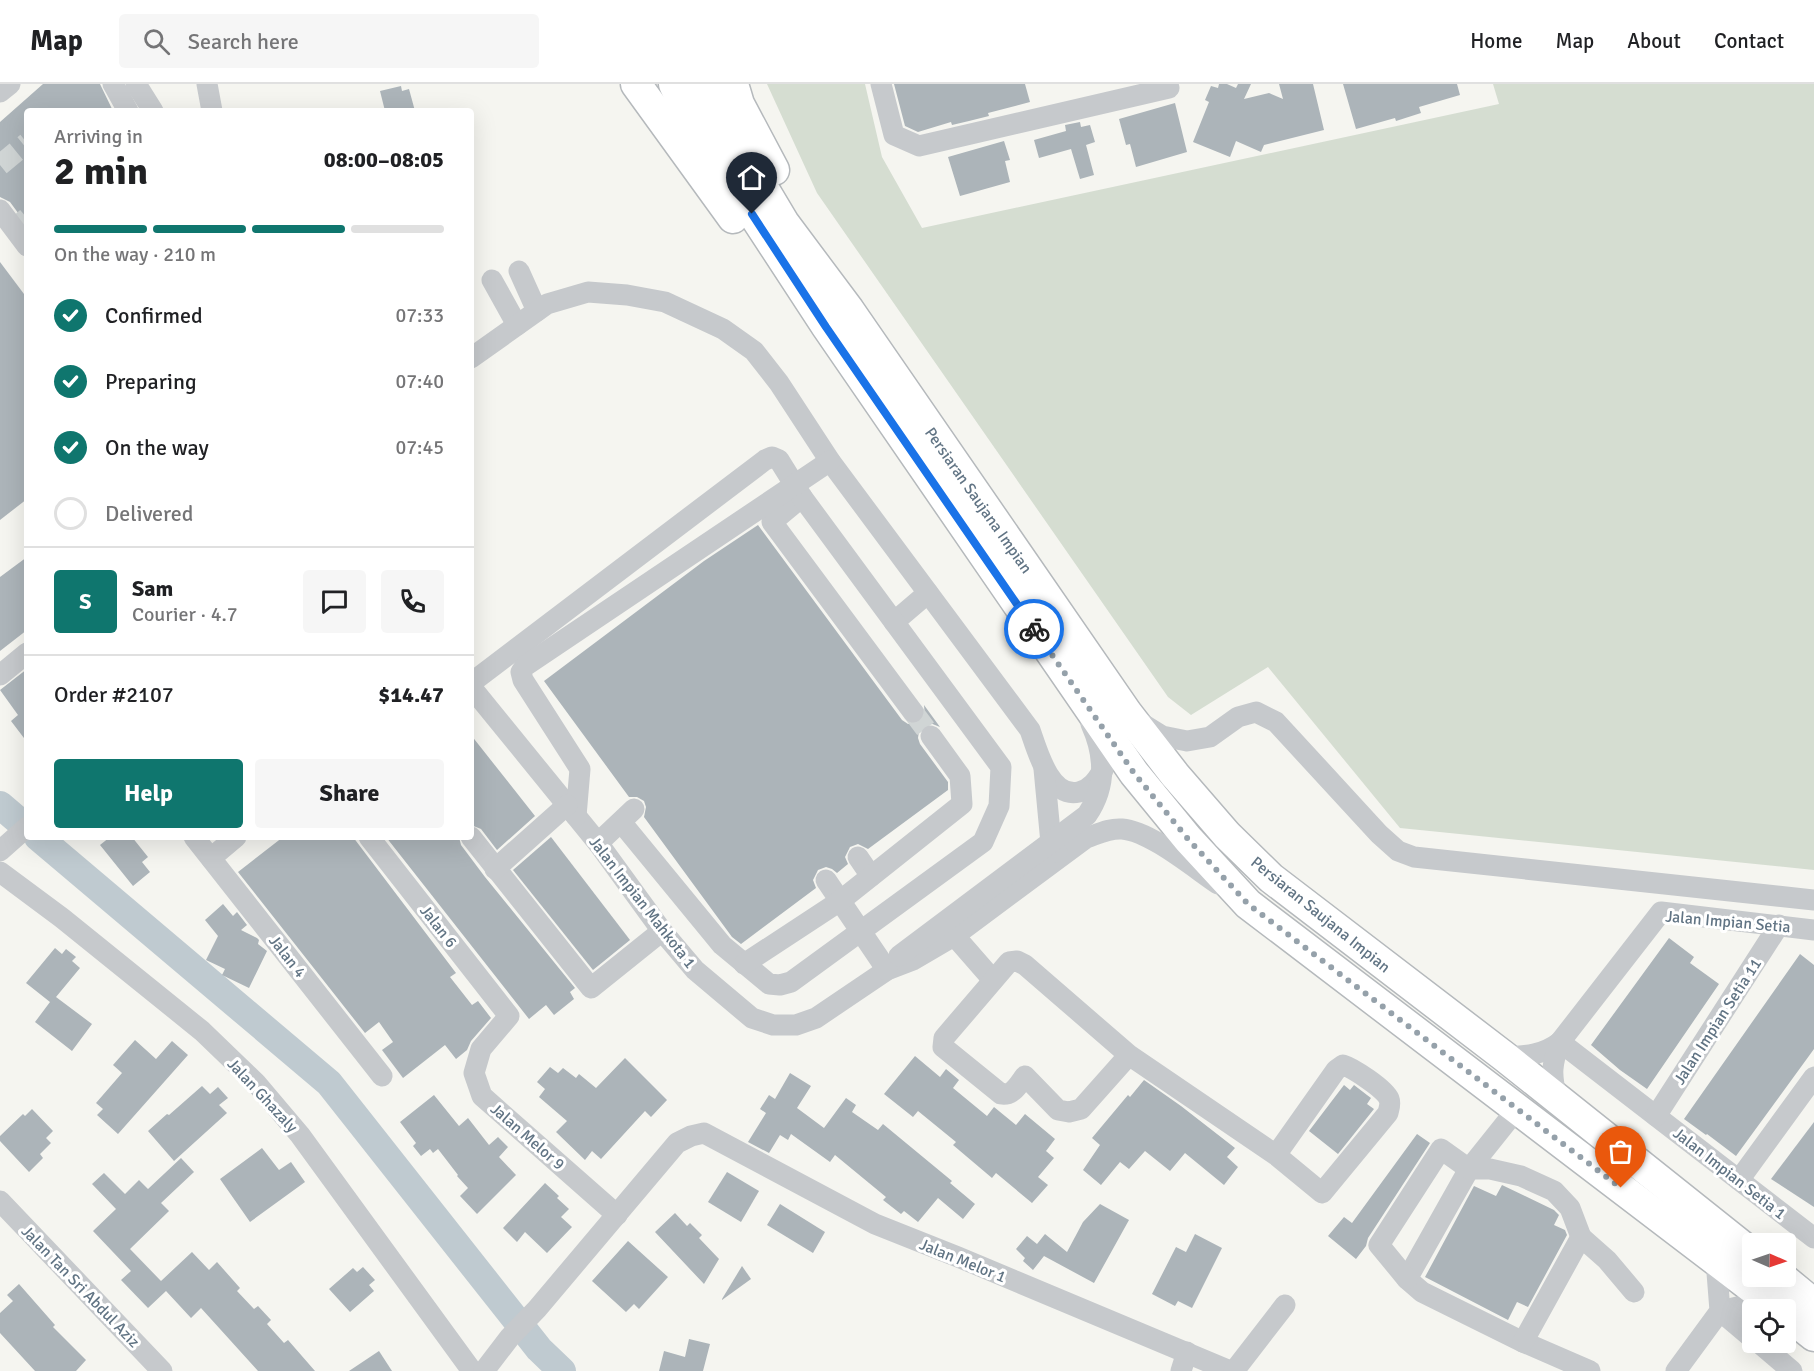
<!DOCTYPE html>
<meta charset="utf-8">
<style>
body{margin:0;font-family:Signika,sans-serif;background:#f6f6f6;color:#202124;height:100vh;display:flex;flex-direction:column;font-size:22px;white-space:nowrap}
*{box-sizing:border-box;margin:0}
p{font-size:20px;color:#757577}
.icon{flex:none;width:33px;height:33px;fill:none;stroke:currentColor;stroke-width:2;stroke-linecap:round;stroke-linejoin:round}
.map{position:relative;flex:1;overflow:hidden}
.drawer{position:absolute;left:24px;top:24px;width:450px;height:732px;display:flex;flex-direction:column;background:#fff;border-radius:6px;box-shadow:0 6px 24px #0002}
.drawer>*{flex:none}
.needle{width:39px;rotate:92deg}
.controls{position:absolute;left:1742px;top:1149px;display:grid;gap:12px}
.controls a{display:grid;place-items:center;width:54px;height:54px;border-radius:6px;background:#fff;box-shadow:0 6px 24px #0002;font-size:30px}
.pin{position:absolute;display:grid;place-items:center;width:51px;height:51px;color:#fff;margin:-62px -26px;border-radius:50% 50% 50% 0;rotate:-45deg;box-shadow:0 0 6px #0007}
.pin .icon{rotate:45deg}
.courier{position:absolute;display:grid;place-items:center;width:60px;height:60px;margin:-30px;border:4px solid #1a73e8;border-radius:50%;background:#fff;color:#222;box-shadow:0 2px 8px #0007}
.overview em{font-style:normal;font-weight:800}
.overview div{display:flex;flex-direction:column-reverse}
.overview{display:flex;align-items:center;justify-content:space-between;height:102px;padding:0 30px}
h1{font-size:39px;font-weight:800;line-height:45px}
.bar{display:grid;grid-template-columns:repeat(4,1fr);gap:9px 6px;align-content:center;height:72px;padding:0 30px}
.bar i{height:8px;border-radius:4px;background:#e0e0e0}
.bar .selected{background:#0f766e}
.bar p{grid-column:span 4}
.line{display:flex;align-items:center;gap:15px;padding:0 30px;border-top:2px solid #e0e0e0}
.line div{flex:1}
.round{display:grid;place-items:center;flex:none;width:63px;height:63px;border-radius:6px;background:#f6f6f6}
ol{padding:0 30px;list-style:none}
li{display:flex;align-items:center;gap:18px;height:66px}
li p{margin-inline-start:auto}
li .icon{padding:6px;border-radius:50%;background:#0f766e;color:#fff;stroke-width:4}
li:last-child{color:#757577}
li i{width:33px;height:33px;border:3px solid #e0e0e0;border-radius:50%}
.button{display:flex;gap:12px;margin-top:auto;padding:12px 30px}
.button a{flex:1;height:69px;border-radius:6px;background:#0f766e;color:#fff;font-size:24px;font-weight:800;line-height:69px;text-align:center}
.button a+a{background:#f6f6f6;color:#202124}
header{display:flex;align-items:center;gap:36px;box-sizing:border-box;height:84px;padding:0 30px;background:#fff;border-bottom:2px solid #e0e0e0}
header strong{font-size:28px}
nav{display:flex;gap:33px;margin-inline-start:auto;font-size:21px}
.search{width:420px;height:54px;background:#f6f6f6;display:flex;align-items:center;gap:15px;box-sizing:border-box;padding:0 21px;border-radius:6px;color:#757577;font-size:22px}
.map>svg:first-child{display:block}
.green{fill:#d5ddd1}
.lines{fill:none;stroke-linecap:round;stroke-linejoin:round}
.river{stroke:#bfcad0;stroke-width:28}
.building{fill:#acb4b9}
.minor-tunnel{stroke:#d0d5d5;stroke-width:21;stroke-dasharray:21 10;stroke-linecap:butt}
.highway-casing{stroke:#b5b9bc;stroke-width:33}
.minor{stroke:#c6c9cc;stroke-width:21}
.highway{stroke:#fff;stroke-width:30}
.done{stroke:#95a1aa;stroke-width:6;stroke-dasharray:0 10.8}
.route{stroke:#1a73e8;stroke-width:8}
.labels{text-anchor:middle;stroke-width:6;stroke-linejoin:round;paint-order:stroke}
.street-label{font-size:16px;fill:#617484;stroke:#fff}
</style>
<header>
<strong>Map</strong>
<div class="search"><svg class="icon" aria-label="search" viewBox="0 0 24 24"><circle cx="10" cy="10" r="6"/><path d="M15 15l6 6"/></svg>Search here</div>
<nav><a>Home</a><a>Map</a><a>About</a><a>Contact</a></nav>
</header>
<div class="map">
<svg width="1814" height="1287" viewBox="0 0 1814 1287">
<rect width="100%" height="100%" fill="#f5f5f0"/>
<path class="green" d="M767 0H865L882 73 922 144 1499 20 1493 0H1814V786L1400 744 1268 583 1191 631 1168 613 817 109Z"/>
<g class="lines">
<g class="river">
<path d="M0 721 27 744"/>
<path d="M38 753 329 999 539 1265 562 1287"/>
</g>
</g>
<g class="building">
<path d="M43 0H100L113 27H27V141L10 118 0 113V38Z"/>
<path d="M894 0H1025L1030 18 988 29 989 32 969 37 952 41 951 38 918 48 905 42Z"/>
<path d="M1219 0H1227L1236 4 1238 0H1251L1244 15 1269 9 1283 15 1279 0H1313L1324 46 1264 61 1261 68 1236 57 1230 73 1193 58 1209 18 1205 16 1211 2 1218 4Z"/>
<path d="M1343 0H1457L1460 11 1419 23 1421 29 1396 37 1395 34 1356 45Z"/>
<path d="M401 2 402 7 409 5 415 27H385L380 7Z"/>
<path d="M1175 19 1187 68 1136 83 1130 60 1126 61 1119 35Z"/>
<path d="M1080 38 1081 43 1090 41 1095 58 1086 61 1094 91 1080 95 1071 65 1039 74 1034 56 1066 47 1065 41Z"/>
<path d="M1004 57 1010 76 1005 77 1010 98 960 112 948 73Z"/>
<path d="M0 178 27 214V415L0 436Z"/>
<path d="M758 441 902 636 908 640 920 639 925 633 924 621 940 643 930 639 924 641 919 647 918 654 920 660 948 698V706L868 765 858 760 850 763 845 773 848 780 837 789 832 785 826 783 818 786 813 796 816 804 741 860 732 853 644 733 646 723 644 717 637 713H629L544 597 704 477Z"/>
<path d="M27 473V546L0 567V493Z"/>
<path d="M27 585V658L11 637 18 631 0 606Z"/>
<path d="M471 651 535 732 497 766 481 745 471 741Z"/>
<path d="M110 753H132L148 773 142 778 150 788 133 802 100 761Z"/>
<path d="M283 753H353L456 889 450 893 472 921 478 917 491 934 471 957 467 966 456 975 445 961 403 994 382 966 393 958 379 938 365 949 238 788Z"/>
<path d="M386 753H459L461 761 485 793 575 904 570 908 574 915 554 931 546 921 529 935Z"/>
<path d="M551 753 630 856 593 886 513 786Z"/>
<path d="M223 820 233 832 237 828 247 841 241 846 257 854 259 856 258 860 267 867 249 904 222 891 225 885 206 876 218 852 205 836Z"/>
<path d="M1669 854 1694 873 1690 879 1719 900 1647 1005 1620 986 1591 961Z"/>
<path d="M55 864 62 870 66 865 76 873 72 877 80 884 56 913 92 940 72 967 35 938 50 918 26 899Z"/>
<path d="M1800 870 1814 881V965L1736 1072 1707 1050 1706 1051 1684 1035Z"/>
<path d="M135 956 156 975 172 957 188 971 118 1050 97 1031 103 1025 96 1019 122 989 113 981Z"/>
<path d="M915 972 940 993 946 985 959 996 953 1004 987 1032 994 1023 1016 1041 1025 1030 1055 1055 1046 1067 1054 1074 1038 1093 1048 1101 1032 1119 996 1089 992 1094 953 1061 956 1058 918 1027 913 1033 884 1010Z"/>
<path d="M625 974 667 1016 651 1033 645 1027 601 1075 592 1067 585 1076 556 1048 567 1037 539 1013 545 1005 537 998 550 983 558 989 563 984 576 994 579 990 596 1004Z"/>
<path d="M790 989 811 1002 797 1024 824 1044 846 1014 856 1021 852 1028 878 1046 883 1040 952 1097 950 1099 975 1120 963 1135 938 1114 918 1138 904 1127 901 1130 883 1116 886 1113 835 1071 830 1078 791 1050 788 1056 780 1051 769 1069 748 1058 766 1029 760 1025 769 1011 775 1015Z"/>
<path d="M1144 996 1181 1022 1235 1064 1227 1073 1238 1083 1224 1101 1185 1069 1170 1087 1145 1067 1129 1085 1120 1078 1101 1101 1083 1086 1100 1061 1092 1054 1128 1011 1130 1013Z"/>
<path d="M1344 1001 1350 1006 1354 1001 1367 1011 1371 1014 1367 1020 1374 1025 1338 1070 1309 1047Z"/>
<path d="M202 1002 210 1010 218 1003 228 1014 219 1021 227 1029 174 1077 148 1047 167 1030 169 1031Z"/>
<path d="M434 1011 459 1042 468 1034 489 1061 498 1053 508 1063 499 1073 516 1091 477 1130 460 1112 468 1104 457 1092 458 1091 438 1065 433 1069 430 1065 421 1072 413 1062 416 1059 400 1038Z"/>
<path d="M32 1025 53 1047 46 1054 51 1059 40 1070 43 1074 29 1088 0 1057V1052L23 1030 25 1032Z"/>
<path d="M1814 1038V1123L1771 1095Z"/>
<path d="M1417 1050 1430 1059 1368 1154 1366 1162 1356 1175 1328 1152 1344 1133 1352 1139Z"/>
<path d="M262 1064 279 1086 291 1078 305 1098 250 1138 220 1095Z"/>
<path d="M181 1074 194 1088 161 1119 169 1127 130 1165 161 1197 192 1168 209 1186 217 1178 240 1204 237 1207 254 1225 258 1222 271 1236 267 1240 284 1259 288 1256 315 1287H258L201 1224 191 1234 166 1207 148 1224 121 1196 131 1187 93 1147 116 1125 92 1100 104 1089 125 1110 139 1096 148 1105Z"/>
<path d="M727 1088 759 1107 741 1138 708 1118Z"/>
<path d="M545 1099 559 1112 557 1114 569 1125 561 1133 572 1143 547 1169 525 1148 517 1158 503 1144Z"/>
<path d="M1502 1101 1554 1126 1559 1131 1554 1141 1565 1146 1567 1151 1528 1223 1517 1218 1508 1236 1425 1193 1474 1102 1496 1112Z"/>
<path d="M780 1120 825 1148 813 1169 767 1141Z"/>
<path d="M1100 1120 1129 1136 1094 1199 1044 1172 1033 1186 1023 1177 1025 1174 1016 1165 1027 1152 1037 1160 1045 1150 1067 1168 1083 1138Z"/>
<path d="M675 1129 687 1142 690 1139 702 1151 699 1154 719 1175 704 1200 655 1148Z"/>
<path d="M1195 1150 1222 1164 1192 1224 1178 1217 1175 1222 1152 1210 1176 1163 1186 1168Z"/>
<path d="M628 1157 668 1193 639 1225 634 1220 626 1228 592 1197Z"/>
<path d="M742 1182 751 1195 722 1216V1215Z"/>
<path d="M363 1183 375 1196 369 1201 374 1207 350 1228 329 1205 353 1184 357 1188Z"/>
<path d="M19 1200 55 1241 53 1243 86 1276 76 1287H35L0 1249V1229L13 1217 7 1211Z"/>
<path d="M689 1255 710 1260 703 1287H659L664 1267 685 1273Z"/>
<path d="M379 1267 392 1287H349Z"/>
</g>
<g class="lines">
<g class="minor-tunnel">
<path d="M0 81 27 59"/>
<path d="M20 140 27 134"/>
<path d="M913 628 931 652"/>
</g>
<defs>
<g id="highway">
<path d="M636 0 733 134"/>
<path d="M674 0 687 29 827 243 1134 689 1188 755 1248 820 1781 1226"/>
<path d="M703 0 710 15 784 139 849 226 1127 629 1175 691 1227 751 1271 794 1505 973 1752 1170"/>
<path d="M733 0 739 20 774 86"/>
<path d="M1780 1192 1814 1220"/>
<path d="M1785 1229 1814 1252"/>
</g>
</defs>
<use href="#highway" class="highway-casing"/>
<g class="minor">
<path d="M113 0 128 27"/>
<path d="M136 0 153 27"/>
<path d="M207 0 212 27"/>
<path d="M881 0 894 51 919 62 1169 4"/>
<path d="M0 8 10 0"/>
<path d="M0 126 27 162"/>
<path d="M519 187 537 227"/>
<path d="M492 196 517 241"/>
<path d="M471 274 547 220 588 208 627 211 665 218 723 245 754 267 779 299 830 377 1030 646C1037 666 1050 715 1079 708 1091 705 1097 696 1103 686"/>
<path d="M802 413 772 438 913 628"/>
<path d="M894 538 928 509"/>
<path d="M0 591 27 569"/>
<path d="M471 599 765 376 772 373 779 376 802 413 1001 683 999 722 983 758 791 898 780 901 769 900 722 861 621 738"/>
<path d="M471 603 598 759 662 847 695 886 752 934 773 941H796L816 934 887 886 913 876 954 852 1086 754C1098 750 1109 744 1122 745 1150 747 1194 784 1218 800"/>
<path d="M1141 639 1162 652 1187 657 1210 653 1238 633 1256 628 1276 638 1379 750 1398 767 1414 773 1814 816"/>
<path d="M1044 685 1051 759 1057 768"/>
<path d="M576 732 580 685 523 596 521 588 525 582 830 377"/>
<path d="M194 753 382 992"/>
<path d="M369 753 509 932 481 965 474 989 482 1012 617 1131"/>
<path d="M471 753 591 904 662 847"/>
<path d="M598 759 634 725"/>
<path d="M0 767 27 743"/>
<path d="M858 773 871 792"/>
<path d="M211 774 236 753"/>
<path d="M495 785 567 721"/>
<path d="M0 788 62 834 202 947 256 999 300 1051 472 1287"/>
<path d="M826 796 887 886"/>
<path d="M945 841 993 896"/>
<path d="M899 872 1087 731C1107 702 1105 671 1091 640"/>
<path d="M744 880 840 817 962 720 960 692 931 652"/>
<path d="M1560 958 1814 1154"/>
<path d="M1129 971 1025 881 1017 877 1009 878 944 954 943 963 1001 1010C1013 1012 1018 1001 1025 992L1058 1026 1069 1028 1081 1025 1129 971 1276 1071 1322 1109 1388 1029C1389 1024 1391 1020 1389 1015 1385 1005 1353 984 1343 981L1336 986 1276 1071"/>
<path d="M1505 973C1526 972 1543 971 1560 958"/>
<path d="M1557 1015C1551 991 1551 981 1560 958L1661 828 1814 846"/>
<path d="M1517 1025 1469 1085 1407 1195 1422 1208 1523 1258 1590 1287"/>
<path d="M1656 1032 1779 841"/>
<path d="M1739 1096 1814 993"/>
<path d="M0 1117 162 1287"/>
<path d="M1407 1195 1379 1161 1441 1065 1469 1085H1490L1521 1092 1554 1107 1570 1124 1581 1153"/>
<path d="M1720 1227 1768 1216"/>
<path d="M1720 1227 1752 1254"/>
<path d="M1523 1258 1581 1153 1607 1176 1634 1208"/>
<path d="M1758 1258 1792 1287"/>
<path d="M484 1287 510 1253 537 1225 677 1059 691 1052 704 1049 875 1140 958 1173 1230 1287"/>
<path d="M1181 1287 1187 1268"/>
<path d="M1234 1287 1285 1221"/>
<path d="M1676 1287 1720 1227 1716 1176"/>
</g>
<use href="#highway" class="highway"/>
</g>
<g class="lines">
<path class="done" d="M1034 545 1134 689 1188 755 1248 820 1621 1104"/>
<path class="route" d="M752 130 826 243 1034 545"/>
</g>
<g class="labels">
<g class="street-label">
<text transform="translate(979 416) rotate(55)" y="6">Persiaran Saujana Impian</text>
<text transform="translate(643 818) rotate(52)" y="6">Jalan Impian Mahkota 1</text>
<text transform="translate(1321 830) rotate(39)" y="6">Persiaran Saujana Impian</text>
<text transform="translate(1728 837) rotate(5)" y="6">Jalan Impian Setia</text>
<text transform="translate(439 842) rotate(52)" y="6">Jalan 6</text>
<text transform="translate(288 872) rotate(52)" y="6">Jalan 4</text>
<text transform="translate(1717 937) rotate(-57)" y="6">Jalan Impian Setia 11</text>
<text transform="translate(263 1011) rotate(47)" y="6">Jalan Ghazaly</text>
<text transform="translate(528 1052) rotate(41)" y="6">Jalan Melor 9</text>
<text transform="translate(1730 1089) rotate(38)" y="6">Jalan Impian Setia 1</text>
<text transform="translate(963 1176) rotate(22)" y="6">Jalan Melor 1</text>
<text transform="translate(81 1202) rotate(46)" y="6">Jalan Tan Sri Abdul Aziz</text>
</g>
</g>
</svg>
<div class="controls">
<a><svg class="needle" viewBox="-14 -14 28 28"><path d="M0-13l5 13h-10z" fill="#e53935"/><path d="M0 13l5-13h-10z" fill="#757577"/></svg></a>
<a><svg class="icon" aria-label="locate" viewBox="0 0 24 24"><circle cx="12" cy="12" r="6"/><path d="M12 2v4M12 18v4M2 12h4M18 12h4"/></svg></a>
</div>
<div class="pin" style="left:1621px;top:1104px;background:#ea580c"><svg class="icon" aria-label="bag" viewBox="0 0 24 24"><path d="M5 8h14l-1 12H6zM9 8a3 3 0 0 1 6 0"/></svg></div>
<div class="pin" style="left:752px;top:130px;background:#1f2937"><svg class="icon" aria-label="home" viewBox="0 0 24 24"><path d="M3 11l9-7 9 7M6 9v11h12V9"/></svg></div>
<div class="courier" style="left:1034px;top:545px"><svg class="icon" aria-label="bike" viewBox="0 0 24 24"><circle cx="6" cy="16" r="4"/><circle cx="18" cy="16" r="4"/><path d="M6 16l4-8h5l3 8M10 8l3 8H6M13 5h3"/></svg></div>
<section class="drawer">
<div class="overview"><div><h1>2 min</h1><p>Arriving in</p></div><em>08:00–08:05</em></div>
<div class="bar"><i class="selected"></i><i class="selected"></i><i class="selected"></i><i></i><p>On the way · 210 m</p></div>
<ol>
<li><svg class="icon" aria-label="check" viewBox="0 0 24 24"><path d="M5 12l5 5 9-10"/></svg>Confirmed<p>07:33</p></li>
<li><svg class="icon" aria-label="check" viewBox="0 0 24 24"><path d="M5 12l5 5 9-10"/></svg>Preparing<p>07:40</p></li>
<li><svg class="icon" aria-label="check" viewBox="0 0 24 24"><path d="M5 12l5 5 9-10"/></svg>On the way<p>07:45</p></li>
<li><i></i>Delivered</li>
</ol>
<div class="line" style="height:108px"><b class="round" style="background:#0f766e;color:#fff">S</b><div><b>Sam</b><p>Courier · 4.7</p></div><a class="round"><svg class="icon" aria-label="chat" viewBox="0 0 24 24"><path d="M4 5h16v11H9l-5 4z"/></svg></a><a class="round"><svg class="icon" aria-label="phone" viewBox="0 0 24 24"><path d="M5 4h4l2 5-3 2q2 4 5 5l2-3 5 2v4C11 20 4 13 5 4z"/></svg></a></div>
<div class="line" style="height:78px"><div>Order #2107</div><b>$14.47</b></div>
<div class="button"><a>Help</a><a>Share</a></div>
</section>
</div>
